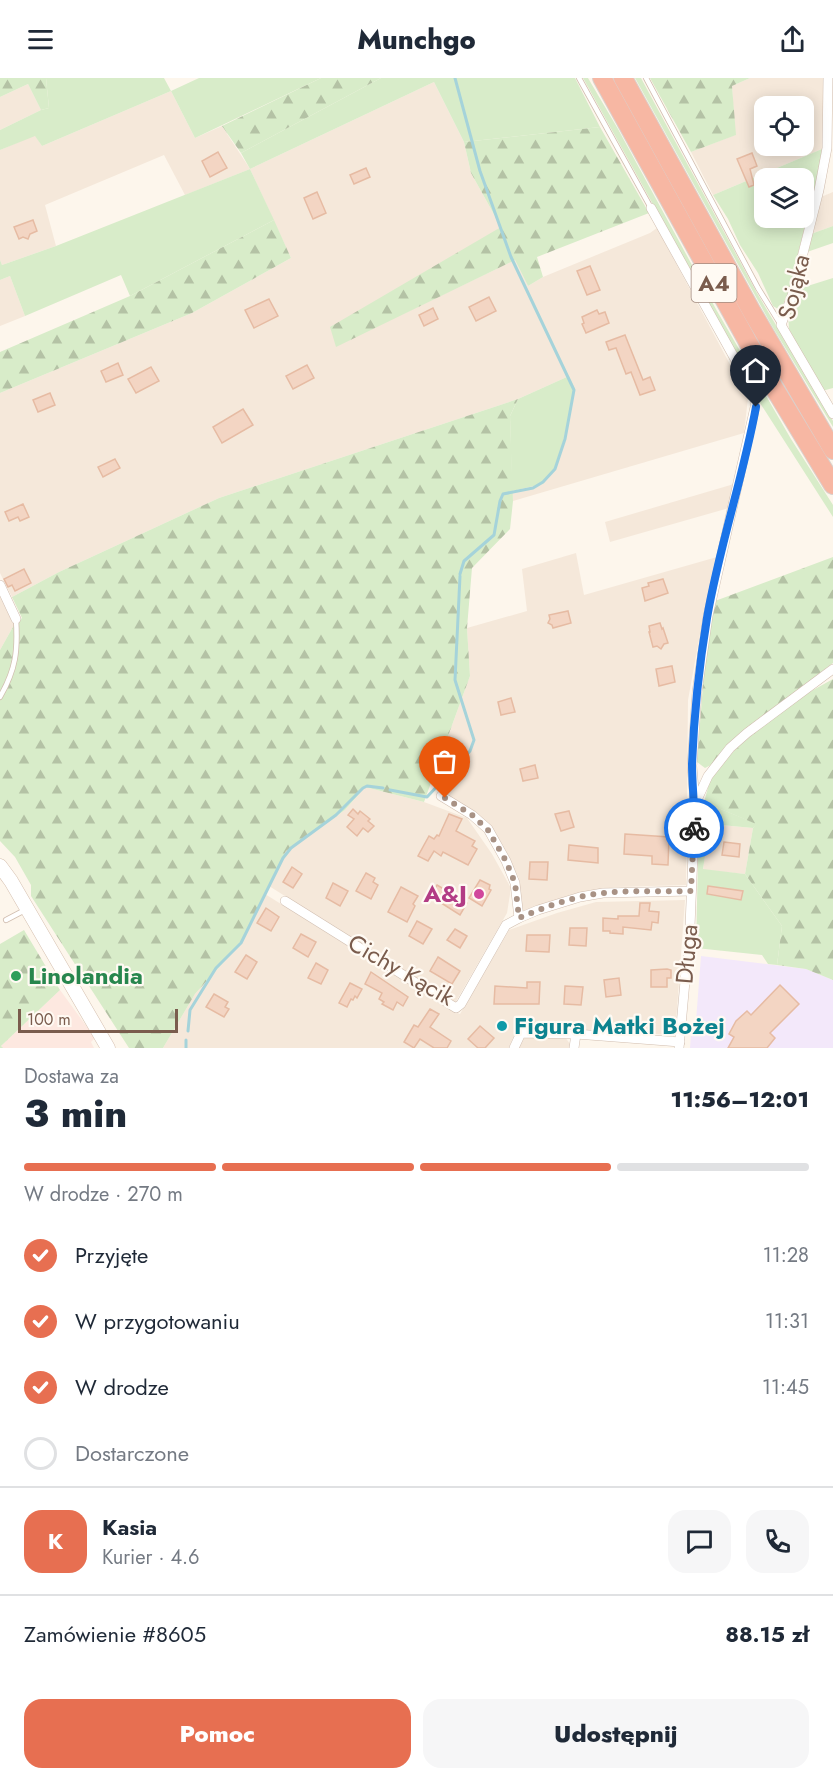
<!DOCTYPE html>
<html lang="pl">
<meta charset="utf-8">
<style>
body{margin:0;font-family:Jost,sans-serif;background:#f6f6f7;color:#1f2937;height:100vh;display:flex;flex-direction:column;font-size:22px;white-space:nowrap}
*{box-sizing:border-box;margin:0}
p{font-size:20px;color:#747a83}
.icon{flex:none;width:33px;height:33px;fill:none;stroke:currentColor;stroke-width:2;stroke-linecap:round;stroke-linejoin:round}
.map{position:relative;height:970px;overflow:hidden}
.panel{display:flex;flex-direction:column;background:#fff;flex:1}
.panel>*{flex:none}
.controls{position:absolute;left:754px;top:18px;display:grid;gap:12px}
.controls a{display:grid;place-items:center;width:60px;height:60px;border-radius:12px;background:#fff;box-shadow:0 3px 15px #0003;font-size:30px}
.scale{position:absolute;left:18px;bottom:15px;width:160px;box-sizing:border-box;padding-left:6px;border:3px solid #7a5c4d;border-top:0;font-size:16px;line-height:21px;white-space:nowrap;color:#7a5c4d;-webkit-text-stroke:4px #fffaf3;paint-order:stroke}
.pin{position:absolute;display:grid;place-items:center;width:51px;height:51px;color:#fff;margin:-62px -26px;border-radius:50% 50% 50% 0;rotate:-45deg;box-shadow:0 0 6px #0007}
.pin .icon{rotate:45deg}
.courier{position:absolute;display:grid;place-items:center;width:60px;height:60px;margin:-30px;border:4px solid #1a73e8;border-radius:50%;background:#fff;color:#222;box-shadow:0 2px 8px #0007}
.overview em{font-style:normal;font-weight:800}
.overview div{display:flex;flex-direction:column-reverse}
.overview{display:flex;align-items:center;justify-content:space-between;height:102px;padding:0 24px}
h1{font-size:39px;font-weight:800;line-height:45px}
.bar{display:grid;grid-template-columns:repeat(4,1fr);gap:9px 6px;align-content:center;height:72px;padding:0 24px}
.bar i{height:8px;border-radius:4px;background:#e0e1e3}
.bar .selected{background:#e76f51}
.bar p{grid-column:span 4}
.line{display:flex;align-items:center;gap:15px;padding:0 24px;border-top:2px solid #e0e1e3}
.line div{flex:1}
.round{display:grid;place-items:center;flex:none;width:63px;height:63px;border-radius:18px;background:#f6f6f7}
ol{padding:0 24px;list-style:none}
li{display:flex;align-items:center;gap:18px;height:66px}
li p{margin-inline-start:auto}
li .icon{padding:6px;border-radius:50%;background:#e76f51;color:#fff;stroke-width:4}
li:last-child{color:#747a83}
li i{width:33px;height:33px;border:3px solid #e0e1e3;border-radius:50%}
.action{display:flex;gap:12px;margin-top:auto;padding:12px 24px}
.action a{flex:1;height:69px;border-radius:18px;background:#e76f51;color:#fff;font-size:24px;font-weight:800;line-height:69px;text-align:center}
.action a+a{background:#f6f6f7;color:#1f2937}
header{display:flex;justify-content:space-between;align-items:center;height:78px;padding:0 24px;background:#fff;font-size:27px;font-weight:800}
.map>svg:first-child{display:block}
.residential{fill:#f5e8da;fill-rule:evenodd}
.commercial{fill:#fde8e0}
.education{fill:#f3e8fa}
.green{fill:#d8ecc9;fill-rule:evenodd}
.forest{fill:url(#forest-firs)}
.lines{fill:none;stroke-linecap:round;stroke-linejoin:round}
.stream{stroke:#a5d3da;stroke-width:3}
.building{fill:#f3d5c3;stroke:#e6bba3;stroke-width:1.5}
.service-casing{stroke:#d1beb0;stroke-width:6}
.minor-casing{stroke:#d1beb0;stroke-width:10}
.secondary-casing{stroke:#d6c0b0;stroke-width:15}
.motorway-casing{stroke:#dad1cd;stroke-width:20}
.service{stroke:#fff;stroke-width:4.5}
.minor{stroke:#fff;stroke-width:9}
.secondary{stroke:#fff;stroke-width:14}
.motorway{stroke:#f7b7a3;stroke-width:18}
.done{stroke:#a89285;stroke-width:6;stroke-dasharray:0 10.8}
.route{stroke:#1a73e8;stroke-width:8}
.hotel-dot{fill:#d1479c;stroke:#fffaf3;stroke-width:2}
.leisure-dot{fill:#2e9e5b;stroke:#fffaf3;stroke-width:2}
.culture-dot{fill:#0f9aa8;stroke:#fffaf3;stroke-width:2}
.labels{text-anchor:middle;stroke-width:4.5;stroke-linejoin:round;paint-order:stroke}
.shield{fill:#fffaf3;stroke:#a28b7f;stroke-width:1.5}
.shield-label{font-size:22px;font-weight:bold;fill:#7a5c4d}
.street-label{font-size:24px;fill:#7a5c4d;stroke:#fffaf3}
.hotel-label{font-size:24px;font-weight:bold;fill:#b23c85;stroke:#fffaf3;text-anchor:end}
.leisure-label{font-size:24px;font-weight:bold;fill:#27864d;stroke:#fffaf3;text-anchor:start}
.culture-label{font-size:24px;font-weight:bold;fill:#0d838f;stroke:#fffaf3;text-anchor:start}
</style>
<header><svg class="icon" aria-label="menu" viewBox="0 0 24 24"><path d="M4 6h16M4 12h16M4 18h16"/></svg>Munchgo<svg class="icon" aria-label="share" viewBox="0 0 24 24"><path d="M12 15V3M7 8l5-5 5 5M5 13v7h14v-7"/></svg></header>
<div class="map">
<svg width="833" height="970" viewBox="0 0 833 970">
<defs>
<pattern id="forest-firs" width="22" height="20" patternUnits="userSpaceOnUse" patternTransform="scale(1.5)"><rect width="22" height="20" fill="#d8ecc9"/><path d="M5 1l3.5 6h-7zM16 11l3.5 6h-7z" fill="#b4c2a5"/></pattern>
</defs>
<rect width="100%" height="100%" fill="#fdf6ec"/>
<g class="residential">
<path d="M750 0H825L822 71 713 117 691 74 735 57 732 8ZM765 28H804V68H765Z"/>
<path d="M434 4 464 64 471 95 501 149 336 268 515 182 528 208 543 199 650 155 657 150 748 320 744 355 513 423 512 413 543 406 569 298 518 321 219 420 59 494 12 519 0 495V315L192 235 291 180 250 91 185 117 164 77 45 127 56 168 2 187 0 182V72L35 57 42 68 171 13 195 60 222 48 250 91Z"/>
<path d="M28 6 41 32 0 52V19Z"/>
<path d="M833 114V148L811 156 821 119Z"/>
<path d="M10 198 25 238 0 248V202Z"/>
<path d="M734 406 729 430 610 464 605 444Z"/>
<path d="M576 475 584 517 717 479 700 556 688 622 686 807 616 809 573 816 522 833 519 800 500 763 488 746 431 705 470 598 467 550 527 533 522 491Z"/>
<path d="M0 519 14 547 0 572Z"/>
<path d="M365 709 424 724 467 740 492 776 511 810 507 835 455 925 269 808 286 773 345 732Z"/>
<path d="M709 746 753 750 745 796 703 792Z"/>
<path d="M265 816 452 933 460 936 509 852 557 835 596 824 685 822 675 957 523 950 513 960 509 970H163L195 916 239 867Z"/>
<path d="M531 958 565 959 570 966V970H518L522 961Z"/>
</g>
<path class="commercial" d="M60 912 95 960 91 964 94 970H3L1 968Z"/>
<path class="education" d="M701 878 806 891 833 902V970H690L691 956H695Z"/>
<g class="green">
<path d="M46 0H164L171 13 199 0H321L195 60 171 13 42 68 35 58 0 72V52L41 32 49 30Z"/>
<path d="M381 0H575L600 49 464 64 434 4 250 91 274 142 130 218 121 197 25 238 10 198 0 202V182L2 187 56 168 250 91 241 75Z"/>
<path d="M583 0H588L618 51 717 233 791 361 833 427V439L760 325 753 307Z"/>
<path d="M635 0H641L757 215 833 343V349L772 248Z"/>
<path d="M822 71 816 105 788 215 782 229 778 231 773 228 758 195 740 167 728 141 713 117ZM765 100H804V140H765Z"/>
<path d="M833 148V165L807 174 811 156Z"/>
<path d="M833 200V310L822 313 789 251 788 236 798 211Z"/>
<path d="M569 298 575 311 558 385 543 406 512 413 510 338 518 321Z"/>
<path d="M704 724 757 746 753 750 710 746 703 791 745 796 782 848 777 887 768 886 762 877 696 870 699 735Z"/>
</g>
<g class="forest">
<path d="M0 0H46L49 30 41 32 28 6 0 19Z"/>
<path d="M321 0H381L241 75 222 48Z"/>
<path d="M650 0H750L732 8 736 57 691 74Z"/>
<path d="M600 49 649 135 537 179 543 199 528 208 515 182 336 269 330 249 501 149 471 95 464 64Z"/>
<path d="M274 142 291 180 192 235 0 315V274L130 218Z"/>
<path d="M518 321 510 338 513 423 510 451 472 490 467 550 470 598 424 724 365 709 345 732 286 773 239 867 195 916 163 970H129L31 818V807L15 779 0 763V572L14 547 22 540 12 519 59 494 219 420Z"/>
<path d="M833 479V585L734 661 711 687 705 690 697 684 705 581 715 523Z"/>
<path d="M833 601V902L806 891 777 887 782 848 745 796 753 750 756 746 704 724 711 699 723 684 746 661 806 616Z"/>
<path d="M24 852 60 912 1 968 3 970H0V866Z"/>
</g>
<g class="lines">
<g class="stream">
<path d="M455 0 480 93 511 179 574 312 565 361 555 391 543 404 533 410 503 416 500 423 494 457 464 483 460 496"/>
<path d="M390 712 427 719 470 673 474 662 455 602 460 498"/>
<path d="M188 953 190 932 216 890 241 865 283 780 291 770 336 737 363 710 367 708 383 710"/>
<path d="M186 970V962"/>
</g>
</g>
<g class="building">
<path d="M218 74 227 90 210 99 202 83Z"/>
<path d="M752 75 757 88 750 91 754 107 749 109 737 81Z"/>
<path d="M366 90 370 99 354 106 350 97Z"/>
<path d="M317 114 326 135 313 141 304 120Z"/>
<path d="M33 142 37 153 30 156 28 161 23 159 19 161 14 149Z"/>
<path d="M590 188 600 212 587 217 577 193Z"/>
<path d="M489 219 496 233 476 243 469 229Z"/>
<path d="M269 221 278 238 254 250 245 232Z"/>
<path d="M433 230 438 241 424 248 419 237Z"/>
<path d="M597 232 599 236 605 234 609 245 586 255 582 246 584 245 582 239Z"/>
<path d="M625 257 643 302 650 299 655 312 640 317 631 294 626 296 616 270 609 272 606 264Z"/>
<path d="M118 285 123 297 106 304 101 293Z"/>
<path d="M307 287 314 300 293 311 286 298Z"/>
<path d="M151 289 159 303 136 315 128 301Z"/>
<path d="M50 315 55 327 38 334 33 322Z"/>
<path d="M243 331 253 347 222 365 213 349Z"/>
<path d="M115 381 120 390 103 399 98 389Z"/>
<path d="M23 426 29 439 20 443 18 439 9 443 5 434Z"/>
<path d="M24 491 31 505 15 513 12 507 8 509 4 501Z"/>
<path d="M663 501 668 515 645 523 642 510 649 508 648 505Z"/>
<path d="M568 533 571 545 553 550 552 547 548 545 550 541 549 537Z"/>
<path d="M660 545 662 551 663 550 668 565 664 566 661 571 657 568 653 569 649 554H650L649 548Z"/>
<path d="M672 588 675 604 659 608 656 591Z"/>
<path d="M511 620 515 634 501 637 498 624Z"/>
<path d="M535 687 538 700 523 703 520 691Z"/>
<path d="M353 731 358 736 360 733 370 741 368 743 374 748 368 754 363 750 357 758 347 749 354 741 348 737Z"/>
<path d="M569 733 574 749 561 753 555 736Z"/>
<path d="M449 736 462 741 456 753 475 763 472 768 477 771 468 787 443 774 441 778 434 773 428 783 418 778 429 758 434 761 437 757 439 758Z"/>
<path d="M625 756 669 759 668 787 652 786V778L624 776Z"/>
<path d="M724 764 740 766 739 779 722 777Z"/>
<path d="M569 767 598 770V785L568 782Z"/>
<path d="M530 784H548L547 802 529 801Z"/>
<path d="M292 789 302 796 293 810 283 804Z"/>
<path d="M366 795 375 800 373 804 378 807 371 821 356 813Z"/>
<path d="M480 802 490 807 489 811 491 812 482 828 469 820Z"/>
<path d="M333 805 348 813 340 828 326 820Z"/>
<path d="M437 807 467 825 460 837 435 821 436 820 431 817Z"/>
<path d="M708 808 743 813 741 822 707 816Z"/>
<path d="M401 809 418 818 413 826 415 828 407 844 388 834Z"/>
<path d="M640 825H650L649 833 659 834 658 845 652 844 651 852 623 849V856L610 855V853H603V840L618 841V838H639Z"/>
<path d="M266 830 279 839 271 853 257 845Z"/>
<path d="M417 843 432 851 423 866 409 858Z"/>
<path d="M570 850H587L586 868 569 867Z"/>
<path d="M455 851 467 858 460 870 447 862Z"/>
<path d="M301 856 316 864 308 879 293 870Z"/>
<path d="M527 857H550L549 874 526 873Z"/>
<path d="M246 877 257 884 247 901 235 894Z"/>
<path d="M438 879 460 893 452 906 430 893Z"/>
<path d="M316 885 328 892 321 906 308 900Z"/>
<path d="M667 891 671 892V900H667V909H651V892Z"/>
<path d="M371 894 408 919 403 928 397 924 393 932 382 926 384 924 379 921 382 915 365 906Z"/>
<path d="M619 900 621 917 606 919 604 902Z"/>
<path d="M527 904H540L539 926H494L495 908 527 910Z"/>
<path d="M350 905 362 911 357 920 355 918 353 922 351 921 347 929 339 925Z"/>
<path d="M780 907 799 926 770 955 775 960 767 970H728L734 959 729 956 736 943 747 933 751 937Z"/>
<path d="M565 908 583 909 581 927 564 926Z"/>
<path d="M214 916 228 924 225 929 229 931 224 939 206 929Z"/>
<path d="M430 931 439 936 430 949 451 963 447 970H434L420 961 414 970 404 964 414 947 418 949Z"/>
<path d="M480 948 494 960 485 970H478L468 961Z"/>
</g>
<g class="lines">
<defs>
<g id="service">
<path d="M579 0 651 130"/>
<path d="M646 0 758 210 781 247"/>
<path d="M0 619C16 591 18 573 16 541"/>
<path d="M6 842 25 832"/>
</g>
<g id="minor">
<path d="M828 0 827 70 819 112 793 215 781 247 833 336"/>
<path d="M651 130 740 290 755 320V329L708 538 697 614 692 688 695 726 689 873 686 892 679 970"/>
<path d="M0 507 16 541"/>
<path d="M441 718 472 737 488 751 506 783 515 805 519 840"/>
<path d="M696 724 708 698 730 670 747 655 833 591"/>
<path d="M285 823 456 930 461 926 506 847 519 840 538 832 580 819 603 815 691 813"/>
<path d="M514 970 521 955 576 956 680 964"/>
<path d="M574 970 576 956"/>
</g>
<path id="secondary" d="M0 788 11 803 108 970"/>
<g id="motorway">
<path d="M602 0 765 295 833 407"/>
<path d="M623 0 752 234 833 372"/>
</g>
</defs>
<use href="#service" class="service-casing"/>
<use href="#minor" class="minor-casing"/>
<use href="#secondary" class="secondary-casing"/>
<use href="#motorway" class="motorway-casing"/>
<use href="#service" class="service"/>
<use href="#minor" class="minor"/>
<use href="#secondary" class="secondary"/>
<use href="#motorway" class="motorway"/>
</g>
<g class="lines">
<path class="done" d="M445 720 472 737 488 752 506 783 515 805 519 840C545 829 574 818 603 815 632 812 662 814 691 813L694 750"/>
<path class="route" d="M694 750C695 729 692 707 692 686 694 637 699 588 707 540 719 469 743 400 756 329"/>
</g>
<circle class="hotel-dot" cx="479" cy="816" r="6"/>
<circle class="leisure-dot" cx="16" cy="898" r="6"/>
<circle class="culture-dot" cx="502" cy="948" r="6"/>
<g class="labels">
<rect class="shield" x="691.5" y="186" width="45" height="38" rx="4.5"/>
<g class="shield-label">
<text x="714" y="213">A4</text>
</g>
<g class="street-label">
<text transform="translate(794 209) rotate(-76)" y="8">Sojąka</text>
<text transform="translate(687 876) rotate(-85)" y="8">Długa</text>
<text transform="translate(401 892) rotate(30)" y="8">Cichy Kącik</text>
</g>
<g class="hotel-label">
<text x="467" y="824">A&amp;J</text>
</g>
<g class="leisure-label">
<text x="28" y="906">Linolandia</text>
</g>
<g class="culture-label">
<text x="514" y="956">Figura Matki Bożej</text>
</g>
</g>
</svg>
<div class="controls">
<a><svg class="icon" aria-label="locate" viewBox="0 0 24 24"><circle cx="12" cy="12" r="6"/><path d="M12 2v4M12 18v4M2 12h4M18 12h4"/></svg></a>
<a><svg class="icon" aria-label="layers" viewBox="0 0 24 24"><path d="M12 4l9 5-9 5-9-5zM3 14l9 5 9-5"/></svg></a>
</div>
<div class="scale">100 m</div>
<div class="pin" style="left:445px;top:720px;background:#ea580c"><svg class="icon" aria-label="bag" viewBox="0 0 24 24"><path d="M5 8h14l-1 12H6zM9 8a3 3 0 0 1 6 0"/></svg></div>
<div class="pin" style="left:756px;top:329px;background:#1f2937"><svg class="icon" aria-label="home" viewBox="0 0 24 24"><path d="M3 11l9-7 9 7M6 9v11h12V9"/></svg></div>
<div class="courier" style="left:694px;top:750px"><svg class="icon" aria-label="bike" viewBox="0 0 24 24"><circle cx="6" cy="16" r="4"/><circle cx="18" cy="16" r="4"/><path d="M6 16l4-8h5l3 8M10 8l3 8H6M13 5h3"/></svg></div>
</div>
<section class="panel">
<div class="overview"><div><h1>3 min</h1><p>Dostawa za</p></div><em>11:56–12:01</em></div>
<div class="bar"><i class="selected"></i><i class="selected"></i><i class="selected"></i><i></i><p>W drodze · 270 m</p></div>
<ol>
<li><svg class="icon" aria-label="check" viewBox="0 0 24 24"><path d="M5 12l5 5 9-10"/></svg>Przyjęte<p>11:28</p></li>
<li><svg class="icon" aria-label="check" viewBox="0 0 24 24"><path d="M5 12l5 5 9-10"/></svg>W przygotowaniu<p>11:31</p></li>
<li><svg class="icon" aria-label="check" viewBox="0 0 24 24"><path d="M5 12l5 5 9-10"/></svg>W drodze<p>11:45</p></li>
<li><i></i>Dostarczone</li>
</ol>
<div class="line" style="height:108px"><b class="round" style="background:#e76f51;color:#fff">K</b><div><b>Kasia</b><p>Kurier · 4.6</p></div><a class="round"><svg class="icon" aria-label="chat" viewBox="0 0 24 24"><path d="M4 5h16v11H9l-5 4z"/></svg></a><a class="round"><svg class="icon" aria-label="phone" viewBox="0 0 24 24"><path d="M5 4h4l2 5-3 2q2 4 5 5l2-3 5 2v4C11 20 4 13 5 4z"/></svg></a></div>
<div class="line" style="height:78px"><div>Zamówienie #8605</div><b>88.15 zł</b></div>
<div class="action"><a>Pomoc</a><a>Udostępnij</a></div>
</section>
